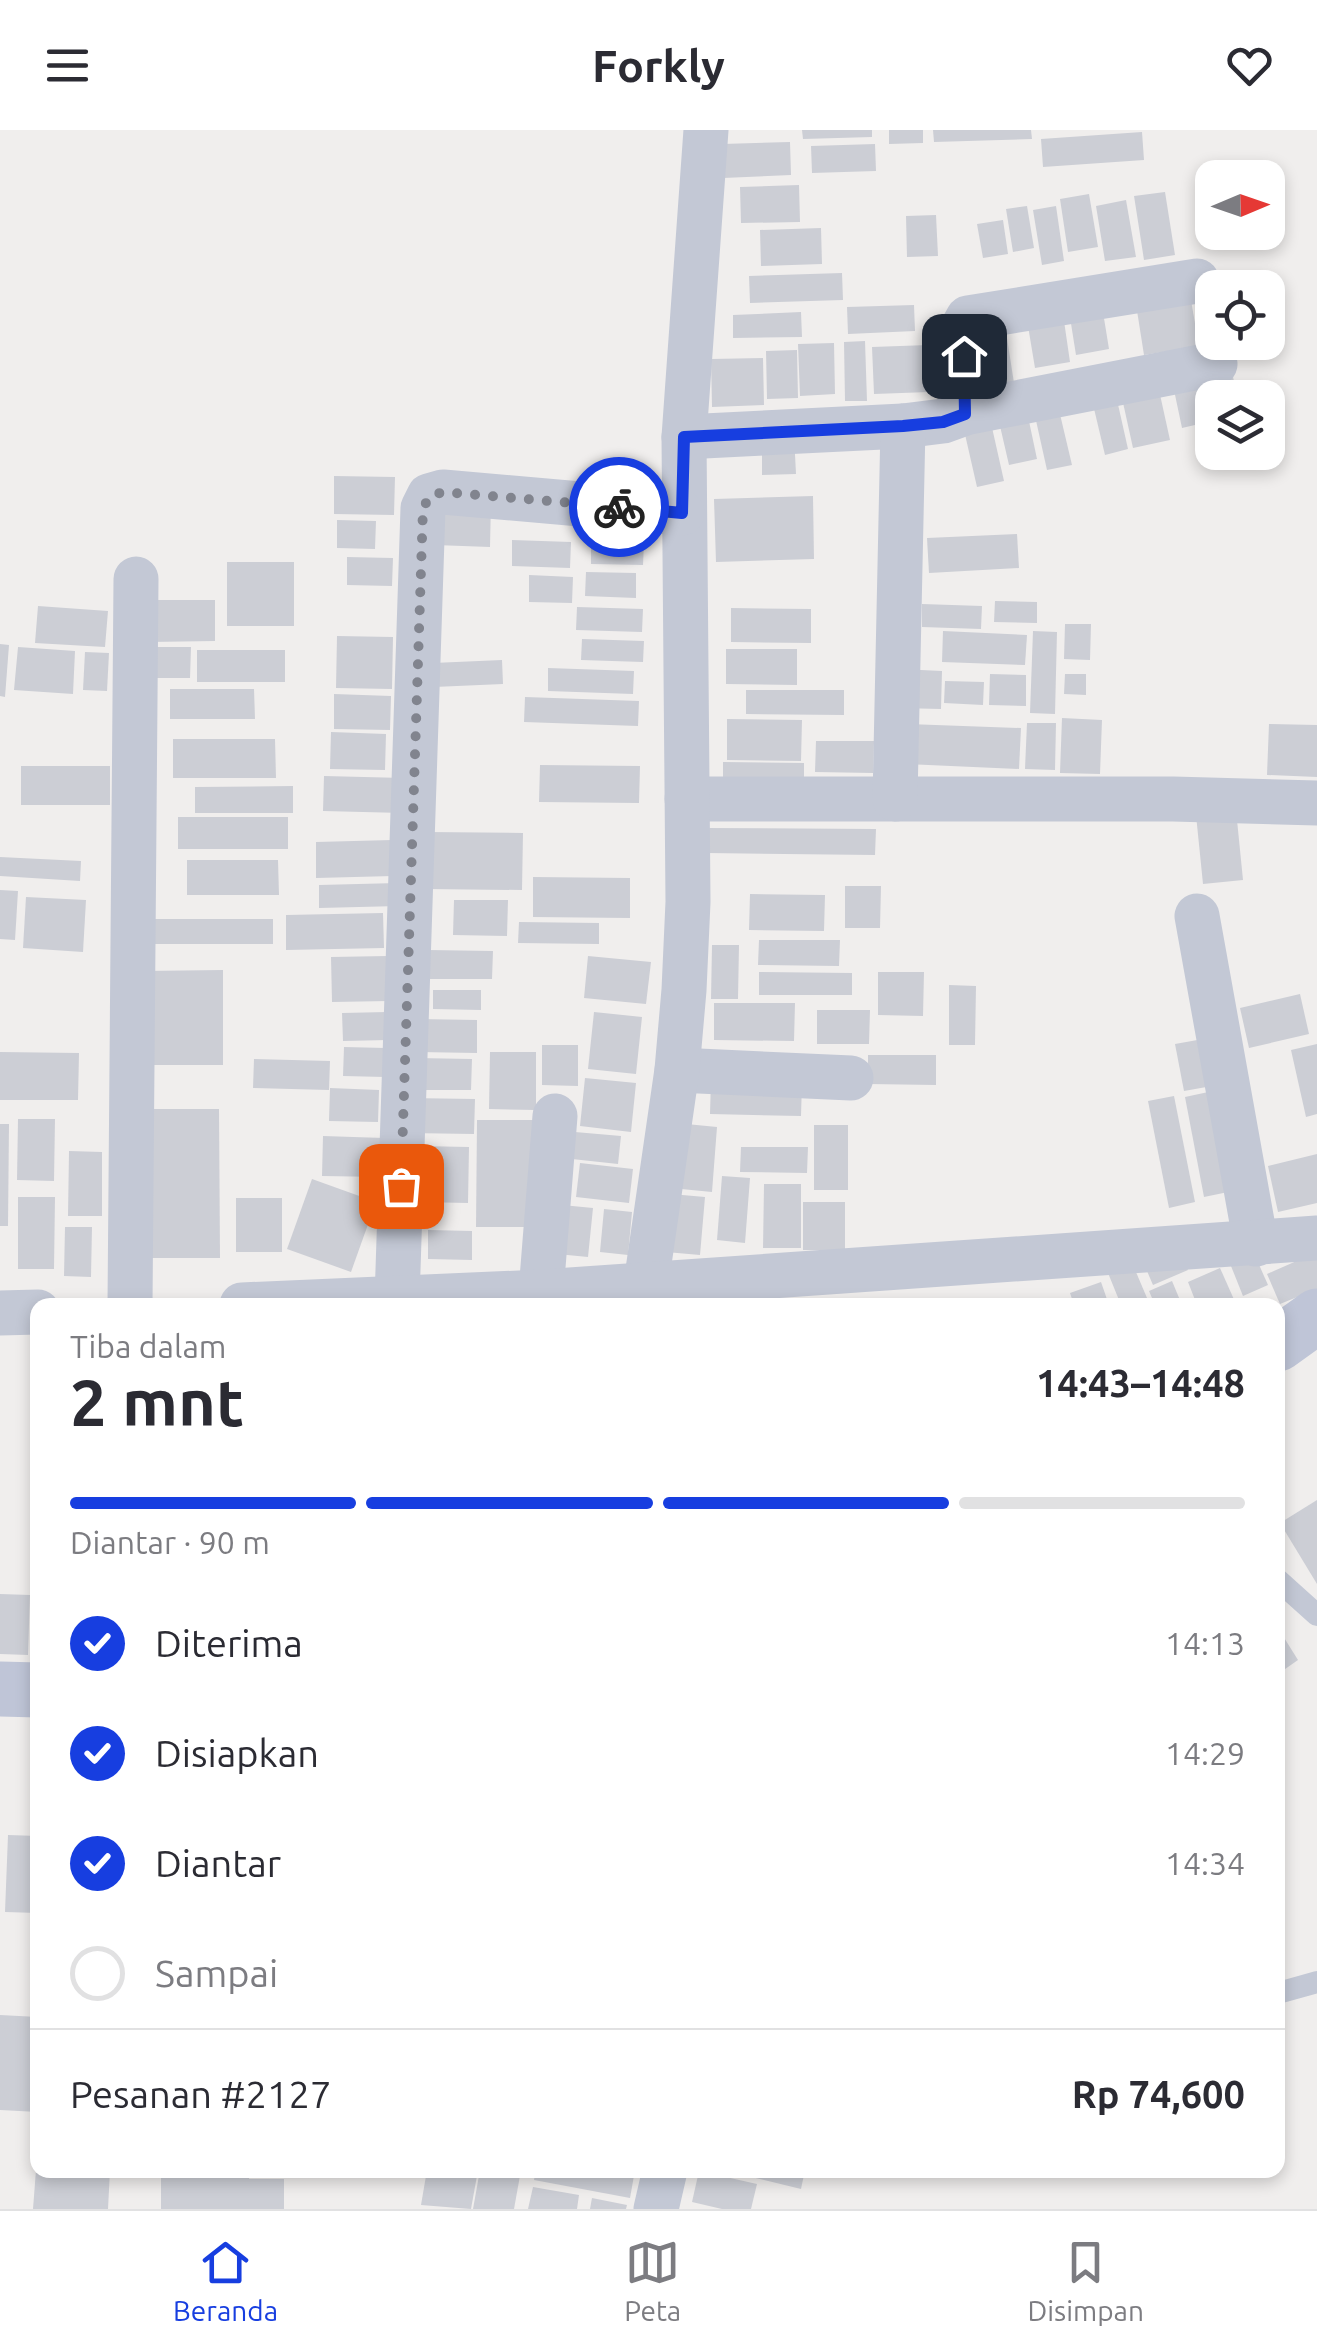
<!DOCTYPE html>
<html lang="id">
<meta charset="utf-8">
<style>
body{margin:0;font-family:Ubuntu,sans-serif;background:#f7f7f7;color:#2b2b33;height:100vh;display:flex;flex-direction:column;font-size:38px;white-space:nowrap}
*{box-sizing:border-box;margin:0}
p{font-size:32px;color:#7c7c81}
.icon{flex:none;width:55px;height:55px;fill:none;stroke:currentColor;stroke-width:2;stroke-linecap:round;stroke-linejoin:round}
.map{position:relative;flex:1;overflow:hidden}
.panel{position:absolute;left:30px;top:1168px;width:1255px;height:880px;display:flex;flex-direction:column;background:#fff;border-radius:20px;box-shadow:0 5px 15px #0003}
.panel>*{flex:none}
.needle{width:65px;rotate:88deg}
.buttons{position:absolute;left:1195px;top:30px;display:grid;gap:20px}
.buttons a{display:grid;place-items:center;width:90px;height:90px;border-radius:20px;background:#fff;box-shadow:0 5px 15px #0003;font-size:50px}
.pin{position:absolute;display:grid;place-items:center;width:85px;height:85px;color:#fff;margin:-42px;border-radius:20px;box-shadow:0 5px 15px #0006}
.courier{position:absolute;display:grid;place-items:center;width:100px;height:100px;margin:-50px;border:8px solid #173ee0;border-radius:50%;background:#fff;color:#222;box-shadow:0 2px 12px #0007}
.summary em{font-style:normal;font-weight:600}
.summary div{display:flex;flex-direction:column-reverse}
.summary{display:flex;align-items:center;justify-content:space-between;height:170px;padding:0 40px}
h1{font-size:65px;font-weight:600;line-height:75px}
.bar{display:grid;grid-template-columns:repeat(4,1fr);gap:15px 10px;align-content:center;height:120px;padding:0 40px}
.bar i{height:12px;border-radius:8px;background:#e1e1e2}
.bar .active{background:#173ee0}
.bar p{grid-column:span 4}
.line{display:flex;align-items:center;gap:25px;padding:0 40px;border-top:2px solid #e1e1e2}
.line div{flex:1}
ol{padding:0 40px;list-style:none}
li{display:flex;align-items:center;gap:30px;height:110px}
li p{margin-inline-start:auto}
li .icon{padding:10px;border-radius:50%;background:#173ee0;color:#fff;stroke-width:4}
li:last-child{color:#7c7c81}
li i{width:55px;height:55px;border:5px solid #e1e1e2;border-radius:50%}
header{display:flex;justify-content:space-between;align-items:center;height:130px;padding:0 40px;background:#fff;font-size:45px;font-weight:600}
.menu{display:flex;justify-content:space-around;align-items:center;height:140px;border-top:2px solid #e1e1e2;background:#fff;font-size:28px;color:#7c7c81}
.menu a{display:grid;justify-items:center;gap:5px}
.menu .active{color:#173ee0}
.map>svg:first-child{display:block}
.building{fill:#ccced5}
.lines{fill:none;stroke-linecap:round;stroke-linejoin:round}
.lane{stroke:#c3c8d5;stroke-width:22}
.street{stroke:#c3c8d5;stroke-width:45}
.secondary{stroke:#bfc5d7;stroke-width:55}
.done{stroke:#81848e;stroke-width:10;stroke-dasharray:0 18}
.route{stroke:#173ee0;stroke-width:12}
</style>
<header><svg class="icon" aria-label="menu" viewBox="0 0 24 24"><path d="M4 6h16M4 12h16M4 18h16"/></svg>Forkly<svg class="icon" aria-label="heart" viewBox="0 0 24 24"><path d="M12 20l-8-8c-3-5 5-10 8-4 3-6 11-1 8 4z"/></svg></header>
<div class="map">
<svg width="1317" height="2079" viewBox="0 0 1317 2079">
<rect width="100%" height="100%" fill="#f0eeed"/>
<g class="building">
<path d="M802 0H872V7L803 9Z"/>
<path d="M889 0H923V13L889 14Z"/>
<path d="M933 0H1031L1032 9 934 12Z"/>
<path d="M1142 2 1144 30 1043 37 1041 9Z"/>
<path d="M790 12 791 45 723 48 722 14Z"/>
<path d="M875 14 876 41 812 43 811 16Z"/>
<path d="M799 55 800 92 741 93 740 57Z"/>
<path d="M1165 62 1175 125 1144 130 1134 66Z"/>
<path d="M1089 64 1098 117 1068 122 1060 69Z"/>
<path d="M1126 70 1136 127 1105 131 1096 76Z"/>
<path d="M1027 76 1034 118 1013 122 1006 79Z"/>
<path d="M1056 76 1064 131 1042 135 1033 80Z"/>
<path d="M936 85 938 126 907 127 906 86Z"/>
<path d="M1003 90 1008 124 983 128 977 94Z"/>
<path d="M821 98 822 134 761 136 760 100Z"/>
<path d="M842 143 843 170 750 173 749 146Z"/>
<path d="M1189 159 1199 216 1144 225 1135 168Z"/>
<path d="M914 175 915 201 848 204 847 177Z"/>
<path d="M1102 176 1109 219 1076 225 1069 181Z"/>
<path d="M801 182 802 207 733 208V185Z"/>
<path d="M1063 184 1070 232 1035 238 1027 190Z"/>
<path d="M1004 189 1014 253 983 259 972 194Z"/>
<path d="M865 211 867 271H845L844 212Z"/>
<path d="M834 213 835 264 800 266 798 214Z"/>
<path d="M928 215 929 262 874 264 872 217Z"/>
<path d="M797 220 798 268 767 269 766 221Z"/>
<path d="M763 228 764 275 712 277 711 229Z"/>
<path d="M1233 247 1238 268H1212V291L1182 298 1174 260Z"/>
<path d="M1157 251 1170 310 1133 318 1120 259Z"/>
<path d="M1115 261 1128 319 1105 325 1091 266Z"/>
<path d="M1026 277 1037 329 1009 335 997 283Z"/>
<path d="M1059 280 1072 335 1047 340 1035 286Z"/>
<path d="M991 293 1004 351 977 357 964 300Z"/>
<path d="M794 305 796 344 762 345V306Z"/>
<path d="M334 346 395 347 394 385 334 384Z"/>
<path d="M813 366 814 429 716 432 714 369Z"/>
<path d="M437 369 491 371 490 417 435 415Z"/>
<path d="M337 390 376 391 375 419 337 418Z"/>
<path d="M1017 404 1019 438 929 443 927 408Z"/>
<path d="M512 410 571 412 570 438 512 436Z"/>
<path d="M591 411 644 413 643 435 591 434Z"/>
<path d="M347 427 393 428 392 456 347 455Z"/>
<rect x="227" y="432" width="67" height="64"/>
<path d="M586 442 636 443V468L585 466Z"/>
<path d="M529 445 573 447 572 473 529 472Z"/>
<path d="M149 470H215V511L149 512Z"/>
<path d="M995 471 1037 472V493L994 492Z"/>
<path d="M922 474 982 476 981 499 922 497Z"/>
<path d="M38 476 108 481 105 517 35 513Z"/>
<path d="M577 477 643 479 642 502 576 500Z"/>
<path d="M731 478 811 479V513L731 512Z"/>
<path d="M1065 494H1091L1090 530 1064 529Z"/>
<path d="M943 501 1027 505 1025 535 942 532Z"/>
<path d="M1033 501 1057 502 1055 584 1030 583Z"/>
<path d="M337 506 393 507 392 559 336 558Z"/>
<path d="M582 509 644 511 643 532 581 530Z"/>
<path d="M0 514 9 515 5 567 0 566Z"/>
<path d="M18 517 75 521 73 564 14 560Z"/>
<path d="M152 517H191L190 548H152Z"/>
<path d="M726 519H797V555L726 554Z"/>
<rect x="197" y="520" width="88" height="32"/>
<path d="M85 522 109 523 107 561 83 560Z"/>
<path d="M502 530 503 554 434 557 433 533Z"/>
<path d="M548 538 634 541 633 564 548 561Z"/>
<path d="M900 539 942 541 941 579 899 578Z"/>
<path d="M990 544 1026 545V576L989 575Z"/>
<path d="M1065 544H1086V565L1064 564Z"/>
<path d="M945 551 984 552 983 575 944 573Z"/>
<path d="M170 559H254L255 589H170Z"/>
<path d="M746 560H844V585L746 584Z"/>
<path d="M334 564 391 566 390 600 334 599Z"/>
<path d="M525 567 639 571 638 596 524 592Z"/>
<path d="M1062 588 1102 590 1100 644 1060 643Z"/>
<path d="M727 589 802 590 801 631 727 630Z"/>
<path d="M1027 593H1056L1055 640 1025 639Z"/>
<path d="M908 594 1021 598 1019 639 906 634Z"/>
<path d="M1269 594 1317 595V647L1267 645Z"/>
<path d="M331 602 386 604 385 640 330 639Z"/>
<path d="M173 609H275L276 648H173Z"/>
<path d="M816 611H874L873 643 815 642Z"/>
<path d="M723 632 804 633V666L723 665Z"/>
<path d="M540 635 640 636 639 673 539 672Z"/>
<rect x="21" y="636" width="89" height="39"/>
<path d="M324 646 404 648 403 683 323 681Z"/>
<path d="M293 656V683H195V657Z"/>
<path d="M1235 670 1243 750 1203 754 1195 675Z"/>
<rect x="178" y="687" width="110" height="32"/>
<path d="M706 698 876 699 875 725 706 723Z"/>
<path d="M427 702 523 703 522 760 426 759Z"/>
<path d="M392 710 393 746 316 748V712Z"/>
<path d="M0 727 81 731 80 751 0 746Z"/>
<path d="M187 730H278L279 765H187Z"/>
<path d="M533 747 630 748V788L533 787Z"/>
<path d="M398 753 399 776 319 778V755Z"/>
<path d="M845 756H881L880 798H845Z"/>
<path d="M0 760 18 761 15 810 0 809Z"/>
<path d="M750 764 825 765 824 801 749 800Z"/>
<path d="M26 767 86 770 83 822 23 818Z"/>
<path d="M454 770H508L507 806 453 805Z"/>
<path d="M383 783 384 818 286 820V785Z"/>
<rect x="152" y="789" width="121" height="25"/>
<path d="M519 792 599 793V814L518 813Z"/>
<path d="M759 810H840L839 836 758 835Z"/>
<path d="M712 815H739L738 869H711Z"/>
<path d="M428 820 493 821 492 849H428Z"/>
<path d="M388 826 389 871 332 872 331 827Z"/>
<path d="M588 826 651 832 646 874 584 868Z"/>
<path d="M223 840V935H143V841Z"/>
<path d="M759 842 852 843V865H759Z"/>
<path d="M878 842H924L923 886 878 885Z"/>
<path d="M949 855 976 856 975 915H949Z"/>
<path d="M433 860H481V880L433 879Z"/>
<path d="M1300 864 1309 904 1249 918 1240 878Z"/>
<path d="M714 873H795L794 911 714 910Z"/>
<path d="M817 880H870L869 914H817Z"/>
<path d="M387 882 388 910 343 911 342 883Z"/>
<path d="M594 882 642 887 636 944 588 939Z"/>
<path d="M418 889 477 890V923L418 922Z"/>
<path d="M1203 909 1212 956 1184 961 1175 914Z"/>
<path d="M1317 914V984L1306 987 1291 920Z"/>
<path d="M542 915H578V956L542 955Z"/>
<path d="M344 917 386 918 385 947 343 946Z"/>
<path d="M0 922 79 923 78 970H0Z"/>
<path d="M490 922H536V980L489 979Z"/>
<path d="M868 925H936V955L868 954Z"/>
<path d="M416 928 472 929 471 960H416Z"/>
<path d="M254 929 330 931 329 960 253 958Z"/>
<path d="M585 948 636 953 631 1002 580 996Z"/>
<path d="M711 950 802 952 801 986 710 984Z"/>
<path d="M330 958 379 960 378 992 329 991Z"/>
<path d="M1213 961 1233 1061 1204 1067 1185 967Z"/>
<path d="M1174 966 1195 1072 1169 1078 1148 971Z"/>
<path d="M408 968 475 969 474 1004 408 1003Z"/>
<path d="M133 979H219L220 1128H133Z"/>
<path d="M18 989H55L54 1051 17 1050Z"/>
<path d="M477 990H536L535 1097H476Z"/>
<path d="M676 993 717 997 712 1062 671 1058Z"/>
<path d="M0 994H9L8 1096H0Z"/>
<rect x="814" y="995" width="34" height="65"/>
<path d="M575 1002 621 1006 618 1034 572 1029Z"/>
<path d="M323 1006 384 1008 383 1047 322 1046Z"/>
<path d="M420 1016 469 1017 468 1073 420 1072Z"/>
<path d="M741 1017H808L807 1043 740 1042Z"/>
<path d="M69 1021 102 1022V1086H68Z"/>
<path d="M1317 1024V1073L1278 1082 1268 1036Z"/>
<path d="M580 1033 633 1039 629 1073 576 1067Z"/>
<path d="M722 1046 750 1048 745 1113 717 1110Z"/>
<path d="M312 1049 376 1072 351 1142 287 1119Z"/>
<path d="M764 1054H801V1118H763Z"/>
<path d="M671 1064 705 1067 700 1125 666 1122Z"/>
<path d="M18 1067H55L54 1139H18Z"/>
<rect x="236" y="1068" width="46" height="54"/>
<rect x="803" y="1072" width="42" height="48"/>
<path d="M562 1075 593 1078 588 1127 557 1124Z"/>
<path d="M604 1079 632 1082 628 1125 600 1122Z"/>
<path d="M65 1097H92L91 1147 64 1146Z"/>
<path d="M428 1100 472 1101V1130L428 1129Z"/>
<path d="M1179 1119 1188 1140 1153 1155 1144 1134Z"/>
<path d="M1253 1121 1268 1155 1243 1166 1229 1131Z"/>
<path d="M1317 1122V1159L1280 1174 1267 1144Z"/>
<path d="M1130 1128 1150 1175H1121L1106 1138Z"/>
<path d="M1220 1138 1236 1174 1197 1175 1188 1152Z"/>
<path d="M1172 1151 1182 1175H1155L1149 1161Z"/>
<path d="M1101 1152 1109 1175H1074L1070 1163Z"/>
<path d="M1317 1370V1454L1280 1393Z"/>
<path d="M0 1464 30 1465 28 1525 0 1524Z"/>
<path d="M1278 1498 1298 1530 1278 1544Z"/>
<path d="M8 1705 38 1706V1783L5 1782Z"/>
<path d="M0 1885 38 1887V1982L0 1980Z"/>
<path d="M36 2040H110L108 2079H33Z"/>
<path d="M161 2040H250L249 2049H284V2079H161Z"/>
<path d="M427 2040H478L471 2079 421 2075Z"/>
<path d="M480 2040H521L514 2079H473Z"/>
<path d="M536 2040H635L630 2068 534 2050Z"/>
<path d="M722 2040H805L801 2059Z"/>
<path d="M699 2041 757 2054 751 2079H722L692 2072Z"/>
<path d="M533 2057 579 2065 577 2079H528Z"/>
<path d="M592 2068 627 2075 626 2079H590Z"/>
</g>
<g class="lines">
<g class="lane">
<path d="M1278 1450 1317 1485"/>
<path d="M1278 1863 1317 1852"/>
</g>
<g class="street">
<path d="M965 283 963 197 968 188 1197 151"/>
<path d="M684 307 903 296 943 291 965 283 1215 234"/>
<path d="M687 669H1173L1317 673"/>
<path d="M895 669 903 296"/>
<path d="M1197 786 1256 1114"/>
<path d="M677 940 851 948"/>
<path d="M646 1154 677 940 684 860 688 772 684 307 706 0"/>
<path d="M541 1162 555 986"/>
<path d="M397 1170 423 378 429 366 443 362 682 383"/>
<path d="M130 1175 136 449"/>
<path d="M242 1175 541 1162 1317 1108"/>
<path d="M0 1183 38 1182"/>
<path d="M656 2079 665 2040"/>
</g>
<g class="secondary">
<path d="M1278 1214 1317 1186"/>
<path d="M0 1559 38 1560"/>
</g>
</g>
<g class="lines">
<path class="done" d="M401 1056 423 378 430 366 443 362 619 377"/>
<path class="route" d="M619 377 682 383 684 307 903 296 943 292 965 284 964 226"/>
</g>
</svg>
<div class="buttons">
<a><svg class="needle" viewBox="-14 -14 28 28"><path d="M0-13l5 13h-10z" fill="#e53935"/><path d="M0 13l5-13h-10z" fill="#7c7c81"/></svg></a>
<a><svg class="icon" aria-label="locate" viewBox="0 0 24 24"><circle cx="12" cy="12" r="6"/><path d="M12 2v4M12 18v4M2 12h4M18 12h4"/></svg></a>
<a><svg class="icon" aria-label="layers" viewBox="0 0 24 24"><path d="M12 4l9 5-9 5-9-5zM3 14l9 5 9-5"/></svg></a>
</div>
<div class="pin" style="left:401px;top:1056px;background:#ea580c"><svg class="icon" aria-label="bag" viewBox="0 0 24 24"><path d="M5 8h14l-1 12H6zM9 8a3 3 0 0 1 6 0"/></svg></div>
<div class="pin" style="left:964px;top:226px;background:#1f2937"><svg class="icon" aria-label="home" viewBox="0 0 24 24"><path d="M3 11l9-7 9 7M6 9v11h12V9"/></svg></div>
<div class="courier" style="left:619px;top:377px"><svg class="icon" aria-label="bike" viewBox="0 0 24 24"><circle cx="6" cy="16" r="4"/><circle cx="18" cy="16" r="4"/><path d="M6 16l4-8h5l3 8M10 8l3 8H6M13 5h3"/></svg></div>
<section class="panel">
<div class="summary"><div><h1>2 mnt</h1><p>Tiba dalam</p></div><em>14:43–14:48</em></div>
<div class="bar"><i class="active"></i><i class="active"></i><i class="active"></i><i></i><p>Diantar · 90 m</p></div>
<ol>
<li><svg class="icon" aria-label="check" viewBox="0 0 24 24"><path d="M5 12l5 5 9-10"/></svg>Diterima<p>14:13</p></li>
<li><svg class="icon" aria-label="check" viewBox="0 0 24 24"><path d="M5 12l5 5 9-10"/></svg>Disiapkan<p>14:29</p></li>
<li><svg class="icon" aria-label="check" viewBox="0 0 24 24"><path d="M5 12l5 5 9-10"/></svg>Diantar<p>14:34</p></li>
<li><i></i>Sampai</li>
</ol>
<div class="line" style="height:130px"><div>Pesanan #2127</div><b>Rp 74,600</b></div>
</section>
</div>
<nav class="menu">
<a class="active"><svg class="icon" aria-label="home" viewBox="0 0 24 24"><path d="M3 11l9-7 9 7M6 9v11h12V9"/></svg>Beranda</a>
<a><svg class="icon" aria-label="map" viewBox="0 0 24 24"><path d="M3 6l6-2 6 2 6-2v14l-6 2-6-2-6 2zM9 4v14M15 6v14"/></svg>Peta</a>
<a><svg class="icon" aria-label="saved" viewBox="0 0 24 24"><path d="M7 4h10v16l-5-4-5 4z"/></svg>Disimpan</a>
</nav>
